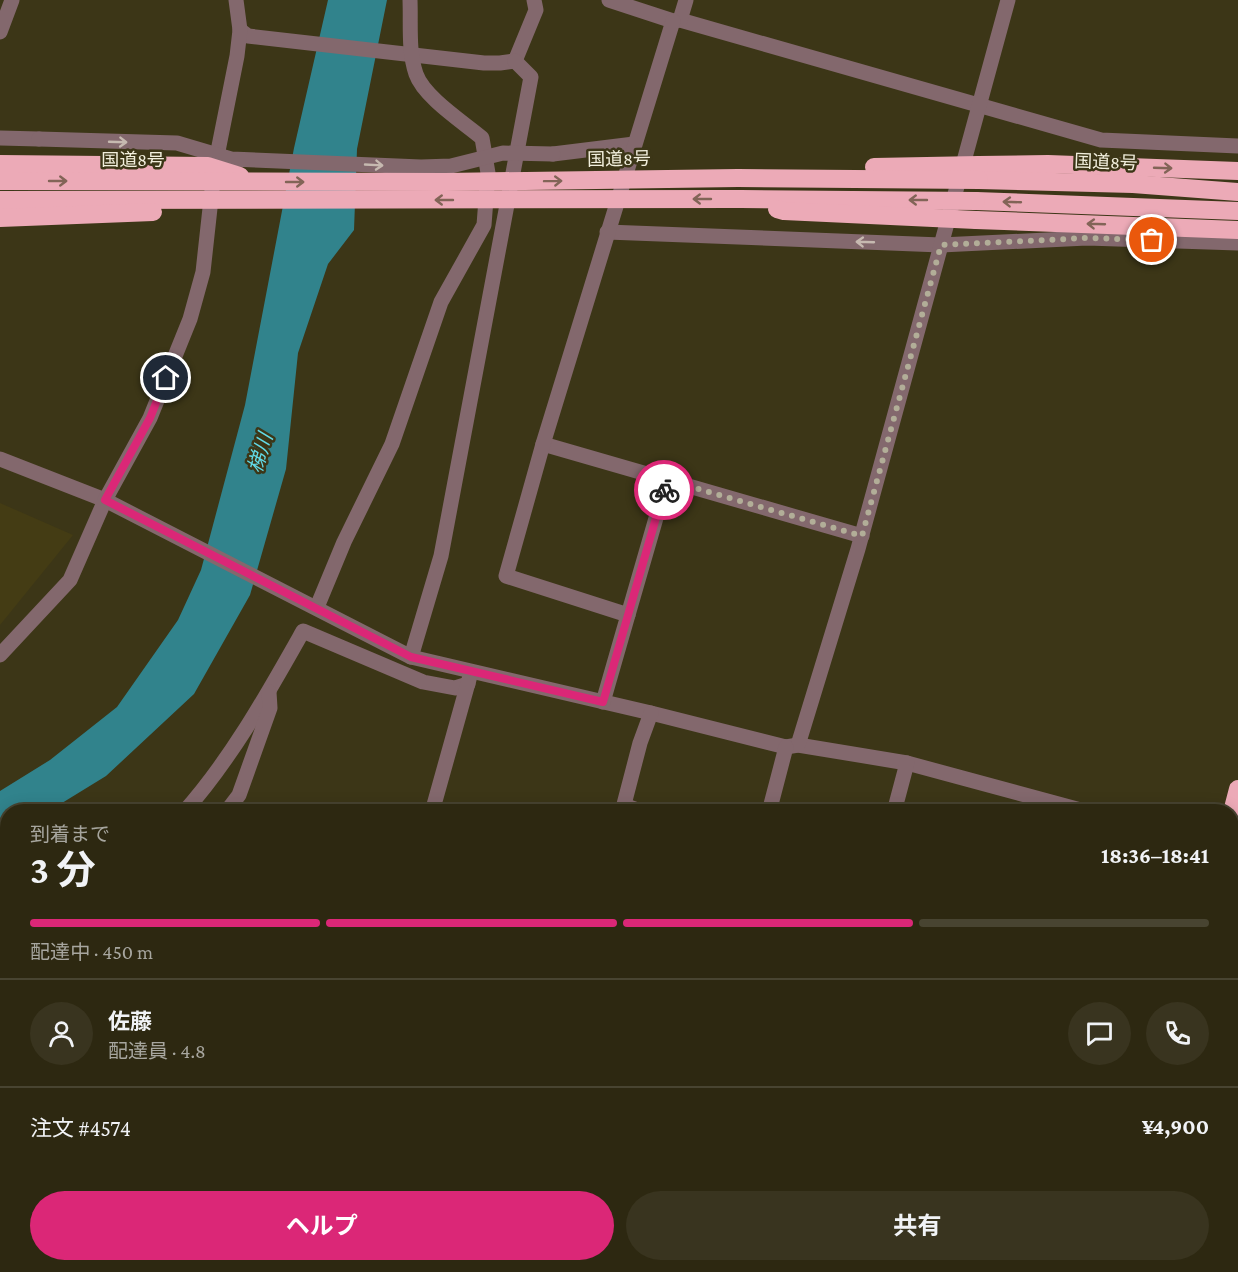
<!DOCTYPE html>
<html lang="ja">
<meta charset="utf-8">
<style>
body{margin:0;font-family:"Crimson Pro","Noto Sans JP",serif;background:#39341f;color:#f1f3f6;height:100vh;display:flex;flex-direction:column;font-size:22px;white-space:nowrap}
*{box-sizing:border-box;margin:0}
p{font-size:20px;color:#a7a69f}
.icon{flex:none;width:33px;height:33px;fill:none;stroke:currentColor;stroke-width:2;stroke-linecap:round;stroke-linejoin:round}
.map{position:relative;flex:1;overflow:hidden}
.panel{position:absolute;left:0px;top:804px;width:1239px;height:468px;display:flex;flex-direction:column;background:#2d2811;border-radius:24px 24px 0 0;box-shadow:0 3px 15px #0003,0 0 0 2px #484431}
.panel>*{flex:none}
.pin{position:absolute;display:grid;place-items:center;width:51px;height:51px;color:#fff;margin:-26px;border:3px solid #fff;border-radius:50%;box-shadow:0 2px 6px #0007}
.courier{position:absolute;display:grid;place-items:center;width:60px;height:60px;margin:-30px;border:4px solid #db2777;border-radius:50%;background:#fff;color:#222;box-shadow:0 2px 8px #0007}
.headline em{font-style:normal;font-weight:700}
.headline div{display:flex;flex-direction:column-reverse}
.headline{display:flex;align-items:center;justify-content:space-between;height:102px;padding:0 30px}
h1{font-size:39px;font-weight:700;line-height:45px}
.bar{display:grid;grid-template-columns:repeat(4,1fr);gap:9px 6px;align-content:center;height:72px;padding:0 30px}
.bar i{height:8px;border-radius:4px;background:#484431}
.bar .selected{background:#db2777}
.bar p{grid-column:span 4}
.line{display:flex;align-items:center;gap:15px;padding:0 30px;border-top:2px solid #484431}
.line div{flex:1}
.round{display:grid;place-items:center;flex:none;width:63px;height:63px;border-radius:32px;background:#39341f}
.action{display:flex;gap:12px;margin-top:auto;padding:12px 30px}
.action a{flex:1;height:69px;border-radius:36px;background:#db2777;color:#fff;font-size:24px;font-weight:700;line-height:69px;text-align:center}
.action a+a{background:#39341f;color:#f1f3f6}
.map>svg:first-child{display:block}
.built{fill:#443c14}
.water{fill:#31838c}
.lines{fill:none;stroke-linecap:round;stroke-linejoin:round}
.street{stroke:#83686d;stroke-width:15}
.secondary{stroke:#ad838b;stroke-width:15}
.highway{stroke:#ecaab7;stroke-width:18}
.street-bridge{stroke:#83686d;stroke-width:15}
.highway-bridge{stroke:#ecaab7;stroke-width:18}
.oneway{stroke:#c6b9b0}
.oneway2{stroke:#826457}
.done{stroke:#b2ae98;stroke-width:6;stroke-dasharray:0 10.8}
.route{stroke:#db2777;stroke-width:8}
.labels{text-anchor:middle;stroke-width:5;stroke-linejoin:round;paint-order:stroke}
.street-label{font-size:18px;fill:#f2efdd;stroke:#3c3617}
.water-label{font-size:20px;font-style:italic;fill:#62dbe8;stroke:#3c3617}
</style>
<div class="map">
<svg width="1238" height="1272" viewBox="0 0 1238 1272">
<rect width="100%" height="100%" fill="#3c3617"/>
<path class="built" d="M0 503 73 535 0 625Z"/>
<path class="water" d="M328 0H387L357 149 354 230 328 264 298 353 286 469 250 595 194 694 106 776 49 811 8 812 7 837 0 842V791L50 760 117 707 178 620 201 570 245 405 294 148Z"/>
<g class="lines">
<g class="street">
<path d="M609 0 673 21 680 20 1101 140 1238 146"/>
<path d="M680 20 686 0"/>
<path d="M240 30 248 36 484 63H500L515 61"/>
<path d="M0 32 12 0"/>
<path d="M515 61 536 10 534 0"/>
<path d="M0 138 39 139"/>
<path d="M553 154 634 144"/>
<path d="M215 166 237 56 240 30 236 0"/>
<path d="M607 232 941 245 1087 238 1238 243"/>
<path d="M543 444 862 536"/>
<path d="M0 459 105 500 411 657 651 713 786 747 798 745 907 763 1088 812"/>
<path d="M317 607 344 542 392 444 441 302 484 225 488 173 482 138C463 122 424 97 416 74 408 51 411 24 410 0"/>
<path d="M628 615 667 480"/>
<path d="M0 655 70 580 105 500 150 418 190 319 203 272 212 190"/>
<path d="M411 657 441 556 531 77 515 61"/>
<path d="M603 702 628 615 506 576 543 444 673 21"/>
<path d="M798 745 858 549 1008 0"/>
<path d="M624 805 643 812"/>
<path d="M184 812C232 758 268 693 303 631L423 682 455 688 468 684"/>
<path d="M226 812 239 795 270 708 269 692"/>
<path d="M432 812 470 676"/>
<path d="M622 812 640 743 651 713"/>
<path d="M769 812 786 747"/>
<path d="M894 812 907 763"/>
<path d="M0 1027 8 1018"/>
<path d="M0 1071 8 1058"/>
<path d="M0 1114 8 1118"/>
<path d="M0 1203 8 1176"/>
<path d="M1232 1232 1238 1208"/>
<path d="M505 1264 532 1272"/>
<path d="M353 1272 355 1264"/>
<path d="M712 1272 714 1264"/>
<path d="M984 1272 986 1264"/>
<path d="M1220 1272 1223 1264"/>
</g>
<path class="secondary" d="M1232 851 1238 853"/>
<g class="highway">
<path d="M979 165 1048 164 1238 171"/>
<path d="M979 180 1133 184 1238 192"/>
<path d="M976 201 1238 211"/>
<path d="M976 220 1238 230"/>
<path d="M1232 812 1238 789"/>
<path d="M1232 893 1238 870"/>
<path d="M1106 1272 1108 1264"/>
<path d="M1128 1272 1130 1264"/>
</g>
<path class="street-bridge" d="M39 139 177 143 231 159 421 167 451 166 503 153 553 154"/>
<g class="highway-bridge">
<path d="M0 164 208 166 240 176"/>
<path d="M874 167 979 165"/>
<path d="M0 181 445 182 738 178 979 180"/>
<path d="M0 200 741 199 976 201"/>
<path d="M777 209 784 211 976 220"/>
<path d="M0 218 153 212"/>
</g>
</g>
<defs><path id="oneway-shaft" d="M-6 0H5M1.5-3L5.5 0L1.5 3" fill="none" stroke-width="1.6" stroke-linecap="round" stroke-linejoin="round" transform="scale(1.5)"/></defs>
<g class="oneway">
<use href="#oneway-shaft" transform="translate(118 142) rotate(2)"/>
<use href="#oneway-shaft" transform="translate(374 165) rotate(3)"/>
<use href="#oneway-shaft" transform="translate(865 242) rotate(-178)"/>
</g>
<g class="oneway2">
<use href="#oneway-shaft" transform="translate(1163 168) rotate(2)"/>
<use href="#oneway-shaft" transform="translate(58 181)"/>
<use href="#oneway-shaft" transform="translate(553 181) rotate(-1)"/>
<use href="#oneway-shaft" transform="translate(295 182)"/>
<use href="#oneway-shaft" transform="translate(702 199) rotate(180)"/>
<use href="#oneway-shaft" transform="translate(444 200) rotate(180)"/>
<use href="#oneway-shaft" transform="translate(918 200) rotate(-180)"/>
<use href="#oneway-shaft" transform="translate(1012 202) rotate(-178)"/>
<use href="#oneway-shaft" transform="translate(1096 224) rotate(-178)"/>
</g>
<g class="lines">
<path class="done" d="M664 490 667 480 862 536 941 245 1087 238 1152 240"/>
<path class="route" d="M166 378 150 418 105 500 411 657 603 702 664 490"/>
</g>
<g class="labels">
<g class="street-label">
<text transform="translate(619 159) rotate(-1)" y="6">国道8号</text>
<text x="133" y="166">国道8号</text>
<text transform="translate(1106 162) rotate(2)" y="6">国道8号</text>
</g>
<g class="water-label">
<text transform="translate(260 453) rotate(-73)" y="7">梯川</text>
</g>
</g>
</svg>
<div class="pin" style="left:1152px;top:240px;background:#ea580c"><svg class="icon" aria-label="bag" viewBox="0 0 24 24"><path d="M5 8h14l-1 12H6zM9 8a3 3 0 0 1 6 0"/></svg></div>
<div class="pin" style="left:166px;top:378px;background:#1f2937"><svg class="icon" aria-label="home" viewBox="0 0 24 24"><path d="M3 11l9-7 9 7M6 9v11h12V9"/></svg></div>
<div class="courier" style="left:664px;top:490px"><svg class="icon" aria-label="bike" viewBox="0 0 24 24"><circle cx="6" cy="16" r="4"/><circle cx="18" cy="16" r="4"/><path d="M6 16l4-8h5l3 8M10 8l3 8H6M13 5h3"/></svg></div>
<section class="panel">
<div class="headline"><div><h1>3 分</h1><p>到着まで</p></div><em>18:36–18:41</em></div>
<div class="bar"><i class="selected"></i><i class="selected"></i><i class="selected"></i><i></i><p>配達中 · 450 m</p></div>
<div class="line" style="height:108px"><a class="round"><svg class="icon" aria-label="person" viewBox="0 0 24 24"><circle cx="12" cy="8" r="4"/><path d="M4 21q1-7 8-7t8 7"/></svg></a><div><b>佐藤</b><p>配達員 · 4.8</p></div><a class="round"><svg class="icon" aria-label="chat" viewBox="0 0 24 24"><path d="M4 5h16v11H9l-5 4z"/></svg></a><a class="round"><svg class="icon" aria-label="phone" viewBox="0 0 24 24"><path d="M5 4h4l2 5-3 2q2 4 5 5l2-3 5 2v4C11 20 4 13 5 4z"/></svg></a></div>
<div class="line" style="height:78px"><div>注文 #4574</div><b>¥4,900</b></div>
<div class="action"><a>ヘルプ</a><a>共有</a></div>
</section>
</div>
